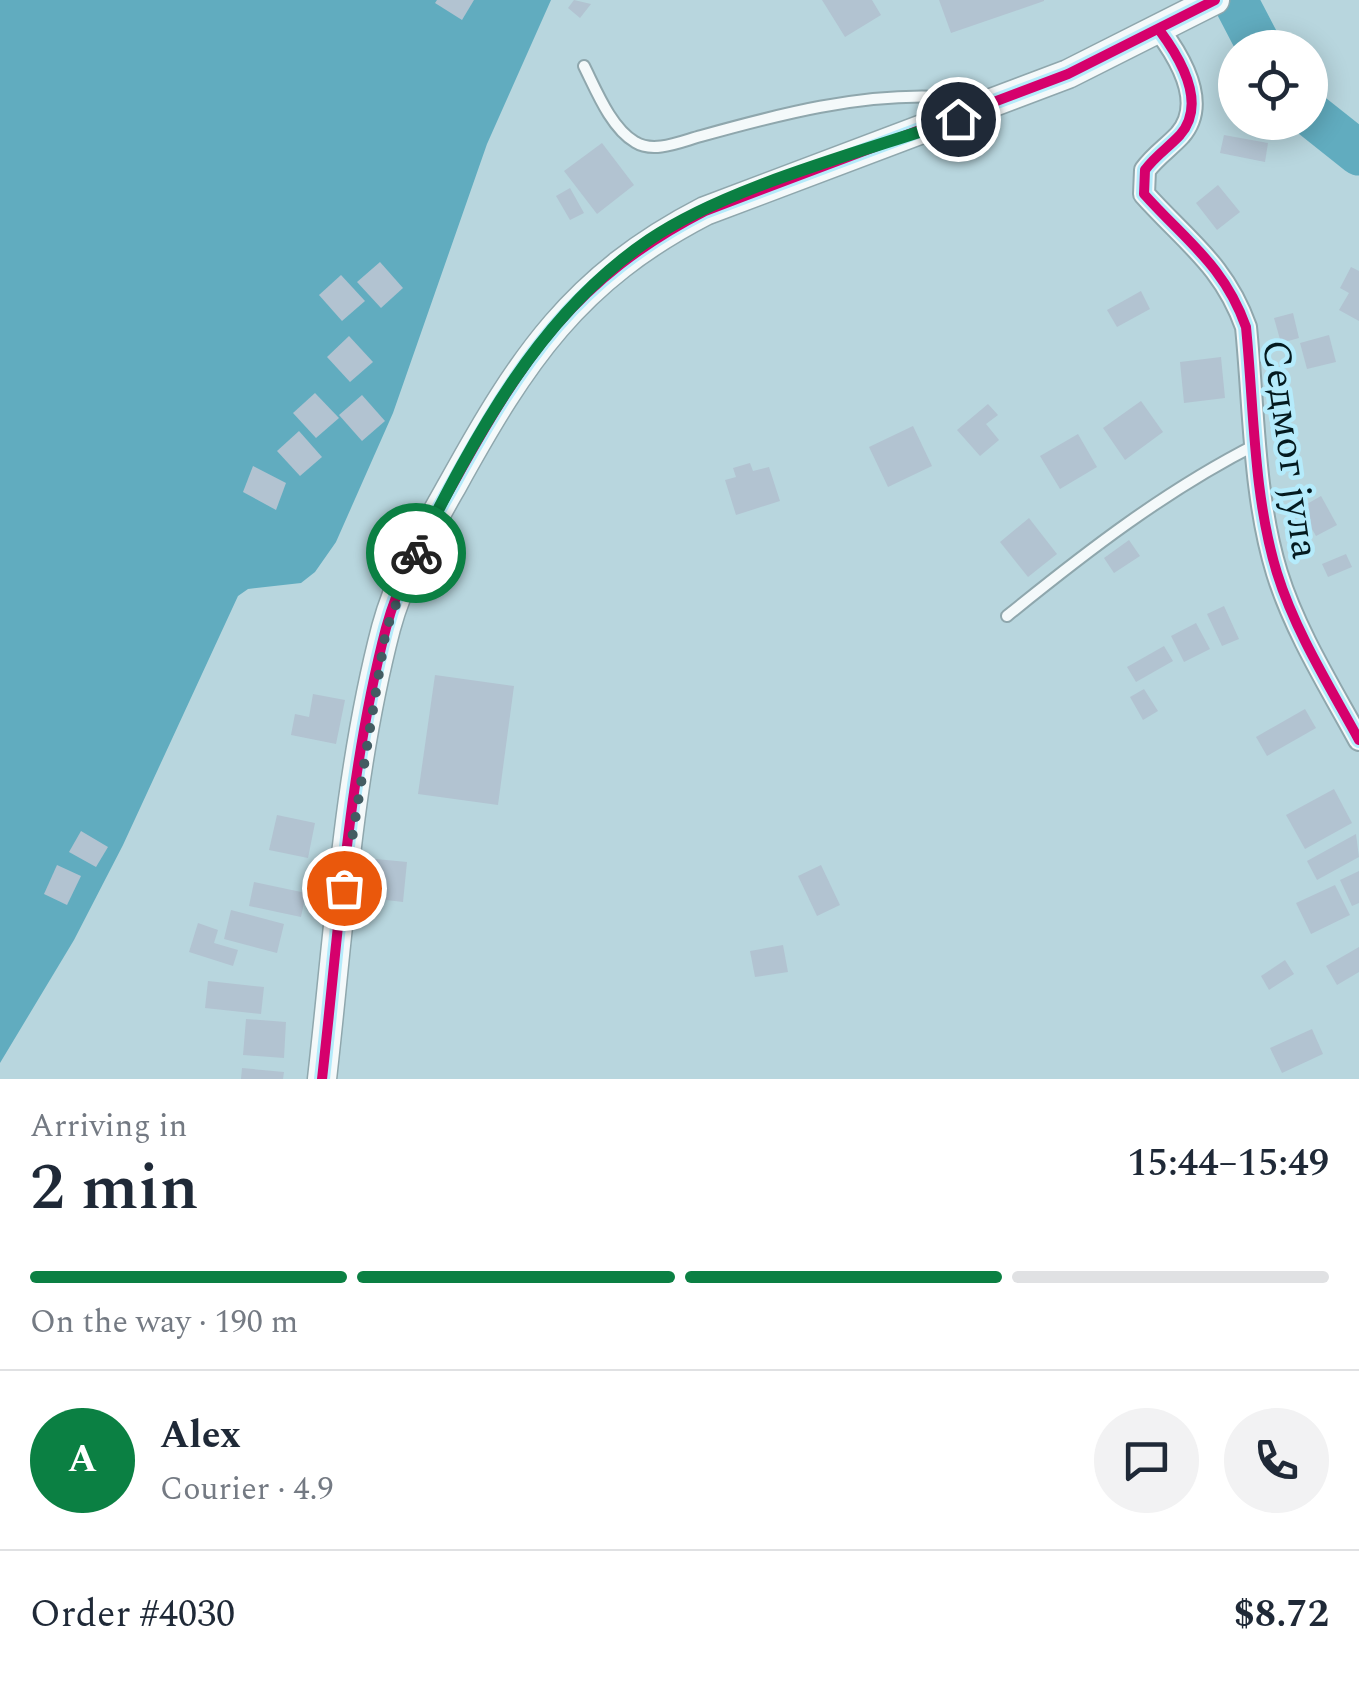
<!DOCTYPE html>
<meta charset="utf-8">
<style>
body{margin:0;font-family:Spectral,serif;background:#f2f2f3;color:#1f2937;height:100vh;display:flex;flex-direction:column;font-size:38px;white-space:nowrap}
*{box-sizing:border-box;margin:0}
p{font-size:32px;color:#747a83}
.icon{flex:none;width:55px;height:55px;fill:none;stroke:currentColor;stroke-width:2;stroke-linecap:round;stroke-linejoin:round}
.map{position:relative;height:1079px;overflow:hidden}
.panel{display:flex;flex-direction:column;background:#fff;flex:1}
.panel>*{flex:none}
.fabs{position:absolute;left:1218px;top:30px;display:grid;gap:20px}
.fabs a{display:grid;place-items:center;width:110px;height:110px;border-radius:50%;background:#fff;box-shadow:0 5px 25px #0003;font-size:50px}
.pin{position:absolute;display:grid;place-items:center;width:85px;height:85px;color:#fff;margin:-42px;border:5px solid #fff;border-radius:50%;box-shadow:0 2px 10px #0007}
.courier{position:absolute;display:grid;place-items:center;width:100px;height:100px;margin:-50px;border:8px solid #0b8043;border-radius:50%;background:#fff;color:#222;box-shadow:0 2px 12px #0007}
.headline em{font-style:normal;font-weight:600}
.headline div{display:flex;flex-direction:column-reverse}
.headline{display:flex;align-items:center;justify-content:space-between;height:170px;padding:0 30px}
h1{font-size:65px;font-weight:600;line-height:75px}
.bar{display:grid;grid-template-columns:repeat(4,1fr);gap:15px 10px;align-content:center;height:120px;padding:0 30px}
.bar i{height:12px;border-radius:8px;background:#e0e1e3}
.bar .on{background:#0b8043}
.bar p{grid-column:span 4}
.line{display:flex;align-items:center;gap:25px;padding:0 30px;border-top:2px solid #e0e1e3}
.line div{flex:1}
.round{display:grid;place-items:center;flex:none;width:105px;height:105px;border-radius:52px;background:#f2f2f3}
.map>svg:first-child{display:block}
.water{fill:#61acbf}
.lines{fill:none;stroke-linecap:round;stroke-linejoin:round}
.river{stroke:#61acbf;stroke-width:45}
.building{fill:#b2c3d1}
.lane-casing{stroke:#8fa7ad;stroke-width:14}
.street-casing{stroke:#8fa7ad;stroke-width:24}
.secondary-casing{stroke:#8fa7ad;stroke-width:31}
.lane{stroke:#f4f9fa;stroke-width:10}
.street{stroke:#f4f9fa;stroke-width:20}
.secondary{stroke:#f4f9fa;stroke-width:28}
.cycleway-casing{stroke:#b5ebfb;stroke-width:16}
.cycleway{stroke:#d6006c;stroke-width:10}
.done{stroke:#435c62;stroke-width:10;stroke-dasharray:0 18}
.route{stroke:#0b8043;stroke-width:12}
.labels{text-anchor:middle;stroke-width:9;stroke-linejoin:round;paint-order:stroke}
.street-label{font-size:40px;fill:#041a1f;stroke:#b5ebfb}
</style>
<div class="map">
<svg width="1359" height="1079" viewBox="0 0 1359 1079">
<rect width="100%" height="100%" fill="#b8d6de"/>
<path class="water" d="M0 0H551L487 144 393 413 336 542 315 572 301 583 248 589 238 596 123 845 74 940 0 1063Z"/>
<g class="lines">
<g class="river">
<path d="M1235 0 1260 48"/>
<path d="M1310 114 1359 153"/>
</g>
</g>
<g class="building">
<path d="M437 0H474L462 20 435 3Z"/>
<path d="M574 0 591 4 580 18 568 8Z"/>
<path d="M822 0H872L881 15 845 37Z"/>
<path d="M939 0H1044V1L951 33Z"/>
<path d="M1224 135 1268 143 1265 162 1220 153Z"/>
<path d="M602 143 634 185 597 214 564 171Z"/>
<path d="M1218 185 1240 212 1217 230 1196 203Z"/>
<path d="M570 188 584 213 570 220 556 196Z"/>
<path d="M380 262 403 288 381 308 357 282Z"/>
<path d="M1351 267 1359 271V321L1339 310 1349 293 1340 288Z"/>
<path d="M341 275 365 301 342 321 319 295Z"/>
<path d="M1141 291 1150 309 1117 327 1107 310Z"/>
<path d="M1293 313 1299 338 1281 343 1274 318Z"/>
<path d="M1329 335 1336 362 1307 369 1300 343Z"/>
<path d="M349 336 373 362 350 382 327 357Z"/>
<path d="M1221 357 1225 398 1184 403 1180 362Z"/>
<path d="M315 393 339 418 316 438 293 413Z"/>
<path d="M362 395 385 421 362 441 339 415Z"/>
<path d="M1141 401 1163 432 1125 460 1103 428Z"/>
<path d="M988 404 998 415 986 424 999 440 980 456 957 430Z"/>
<path d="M913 426 932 466 888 487 869 447Z"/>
<path d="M299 431 322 457 300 476 277 451Z"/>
<path d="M1078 434 1097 467 1060 489 1040 456Z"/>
<path d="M750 463 753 471 769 467 780 501 736 515 725 480 736 477 733 468Z"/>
<path d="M253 466 286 483 276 510 243 492Z"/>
<path d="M1321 496 1337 525 1316 536 1300 508Z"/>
<path d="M1029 518 1057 554 1028 577 1000 542Z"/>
<path d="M1129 540 1140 556 1114 573 1104 558Z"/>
<path d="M1346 554 1352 567 1328 577 1322 564Z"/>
<path d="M1224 606 1239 639 1222 646 1207 614Z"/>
<path d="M1196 623 1210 649 1184 662 1171 636Z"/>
<path d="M1164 646 1173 661 1136 682 1127 667Z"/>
<path d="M435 675 514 686 498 805 418 794Z"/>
<path d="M1144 689 1158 711 1143 720 1130 697Z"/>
<path d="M313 694 345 700 336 744 291 735 295 714 309 717Z"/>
<path d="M1305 709 1316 728 1267 756 1256 737Z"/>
<path d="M1334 789 1352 823 1305 849 1286 815Z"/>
<path d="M277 815 315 823 308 858 269 850Z"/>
<path d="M81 831 108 847 96 867 69 852Z"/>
<path d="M1356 834 1359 857 1317 880 1307 861Z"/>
<path d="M365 858 407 862 403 902 361 897Z"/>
<path d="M57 865 81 876 67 905 44 894Z"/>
<path d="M821 865 840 905 817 916 798 876Z"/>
<path d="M1359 871V903L1352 906 1340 880Z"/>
<path d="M254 882 306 893 301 917 249 906Z"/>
<path d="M1335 885 1350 915 1311 934 1296 903Z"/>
<path d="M231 910 284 924 277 953 224 939Z"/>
<path d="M198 923 218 930 214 943 238 950 233 966 189 952Z"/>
<path d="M783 945 788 972 755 977 750 951Z"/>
<path d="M1359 947V972L1337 985 1326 966Z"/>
<path d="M1285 960 1294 974 1269 990 1261 976Z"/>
<path d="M208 981 264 987 261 1014 205 1008Z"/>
<path d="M246 1019 286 1022 284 1058 243 1055Z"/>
<path d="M1312 1029 1323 1054 1282 1073 1270 1048Z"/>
<path d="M242 1068 284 1072 283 1079H241Z"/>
</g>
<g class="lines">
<defs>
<g id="lane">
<path d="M584 66C596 90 611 128 635 142 654 154 682 141 701 136 780 114 860 93 942 97L951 101 956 113"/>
<path d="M1007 616C1086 552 1166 490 1257 444"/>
</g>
<path id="street" d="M1160 31C1180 58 1208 103 1180 135 1169 147 1155 156 1145 170L1144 194C1186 241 1224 265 1246 327 1254 407 1253 495 1277 573 1295 631 1330 687 1359 740"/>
<path id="secondary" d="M322 1079C339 930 348 774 386 628 400 576 427 530 453 484 522 359 575 278 705 211L1068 74 1215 0"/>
</defs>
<use href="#lane" class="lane-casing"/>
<use href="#street" class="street-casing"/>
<use href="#secondary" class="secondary-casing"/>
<use href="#lane" class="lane"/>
<use href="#street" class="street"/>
<use href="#secondary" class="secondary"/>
<defs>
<g id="cycleway">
<path d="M1160 31C1180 58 1208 103 1180 135 1169 147 1155 156 1145 170L1144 194C1186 241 1224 265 1246 327 1254 407 1253 495 1277 573 1295 631 1330 687 1359 740"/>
<path d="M322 1079C339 930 348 774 386 628 400 576 427 530 453 484 522 359 575 278 705 211L1068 74 1215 0"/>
</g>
</defs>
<use href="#cycleway" class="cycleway-casing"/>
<use href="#cycleway" class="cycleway"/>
</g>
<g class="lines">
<path class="done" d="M344 888 386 630 416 553"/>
<path class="route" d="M416 553C475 437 538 315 649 240 728 186 866 151 958 119"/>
</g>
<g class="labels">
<g class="street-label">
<text transform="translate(1292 449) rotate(82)" y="14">Седмог јула</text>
</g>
</g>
</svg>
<div class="fabs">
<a><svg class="icon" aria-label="locate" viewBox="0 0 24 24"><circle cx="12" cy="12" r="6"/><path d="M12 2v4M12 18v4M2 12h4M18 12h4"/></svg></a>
</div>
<div class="pin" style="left:344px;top:888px;background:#ea580c"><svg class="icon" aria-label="bag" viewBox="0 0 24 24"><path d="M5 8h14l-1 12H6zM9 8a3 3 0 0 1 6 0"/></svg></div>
<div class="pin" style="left:958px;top:119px;background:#1f2937"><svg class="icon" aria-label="home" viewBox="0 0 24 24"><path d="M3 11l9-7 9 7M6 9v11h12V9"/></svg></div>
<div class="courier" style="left:416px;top:553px"><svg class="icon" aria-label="bike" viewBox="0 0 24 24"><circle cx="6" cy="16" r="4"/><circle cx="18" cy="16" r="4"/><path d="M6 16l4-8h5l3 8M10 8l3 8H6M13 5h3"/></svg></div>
</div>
<section class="panel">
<div class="headline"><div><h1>2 min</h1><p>Arriving in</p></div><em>15:44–15:49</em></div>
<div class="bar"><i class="on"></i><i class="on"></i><i class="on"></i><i></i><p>On the way · 190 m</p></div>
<div class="line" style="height:180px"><b class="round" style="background:#0b8043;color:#fff">A</b><div><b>Alex</b><p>Courier · 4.9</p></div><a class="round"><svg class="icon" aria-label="chat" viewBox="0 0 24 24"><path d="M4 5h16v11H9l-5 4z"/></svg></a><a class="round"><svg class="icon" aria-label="phone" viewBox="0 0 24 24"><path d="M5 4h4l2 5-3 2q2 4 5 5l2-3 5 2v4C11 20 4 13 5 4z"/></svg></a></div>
<div class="line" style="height:130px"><div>Order #4030</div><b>$8.72</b></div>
</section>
